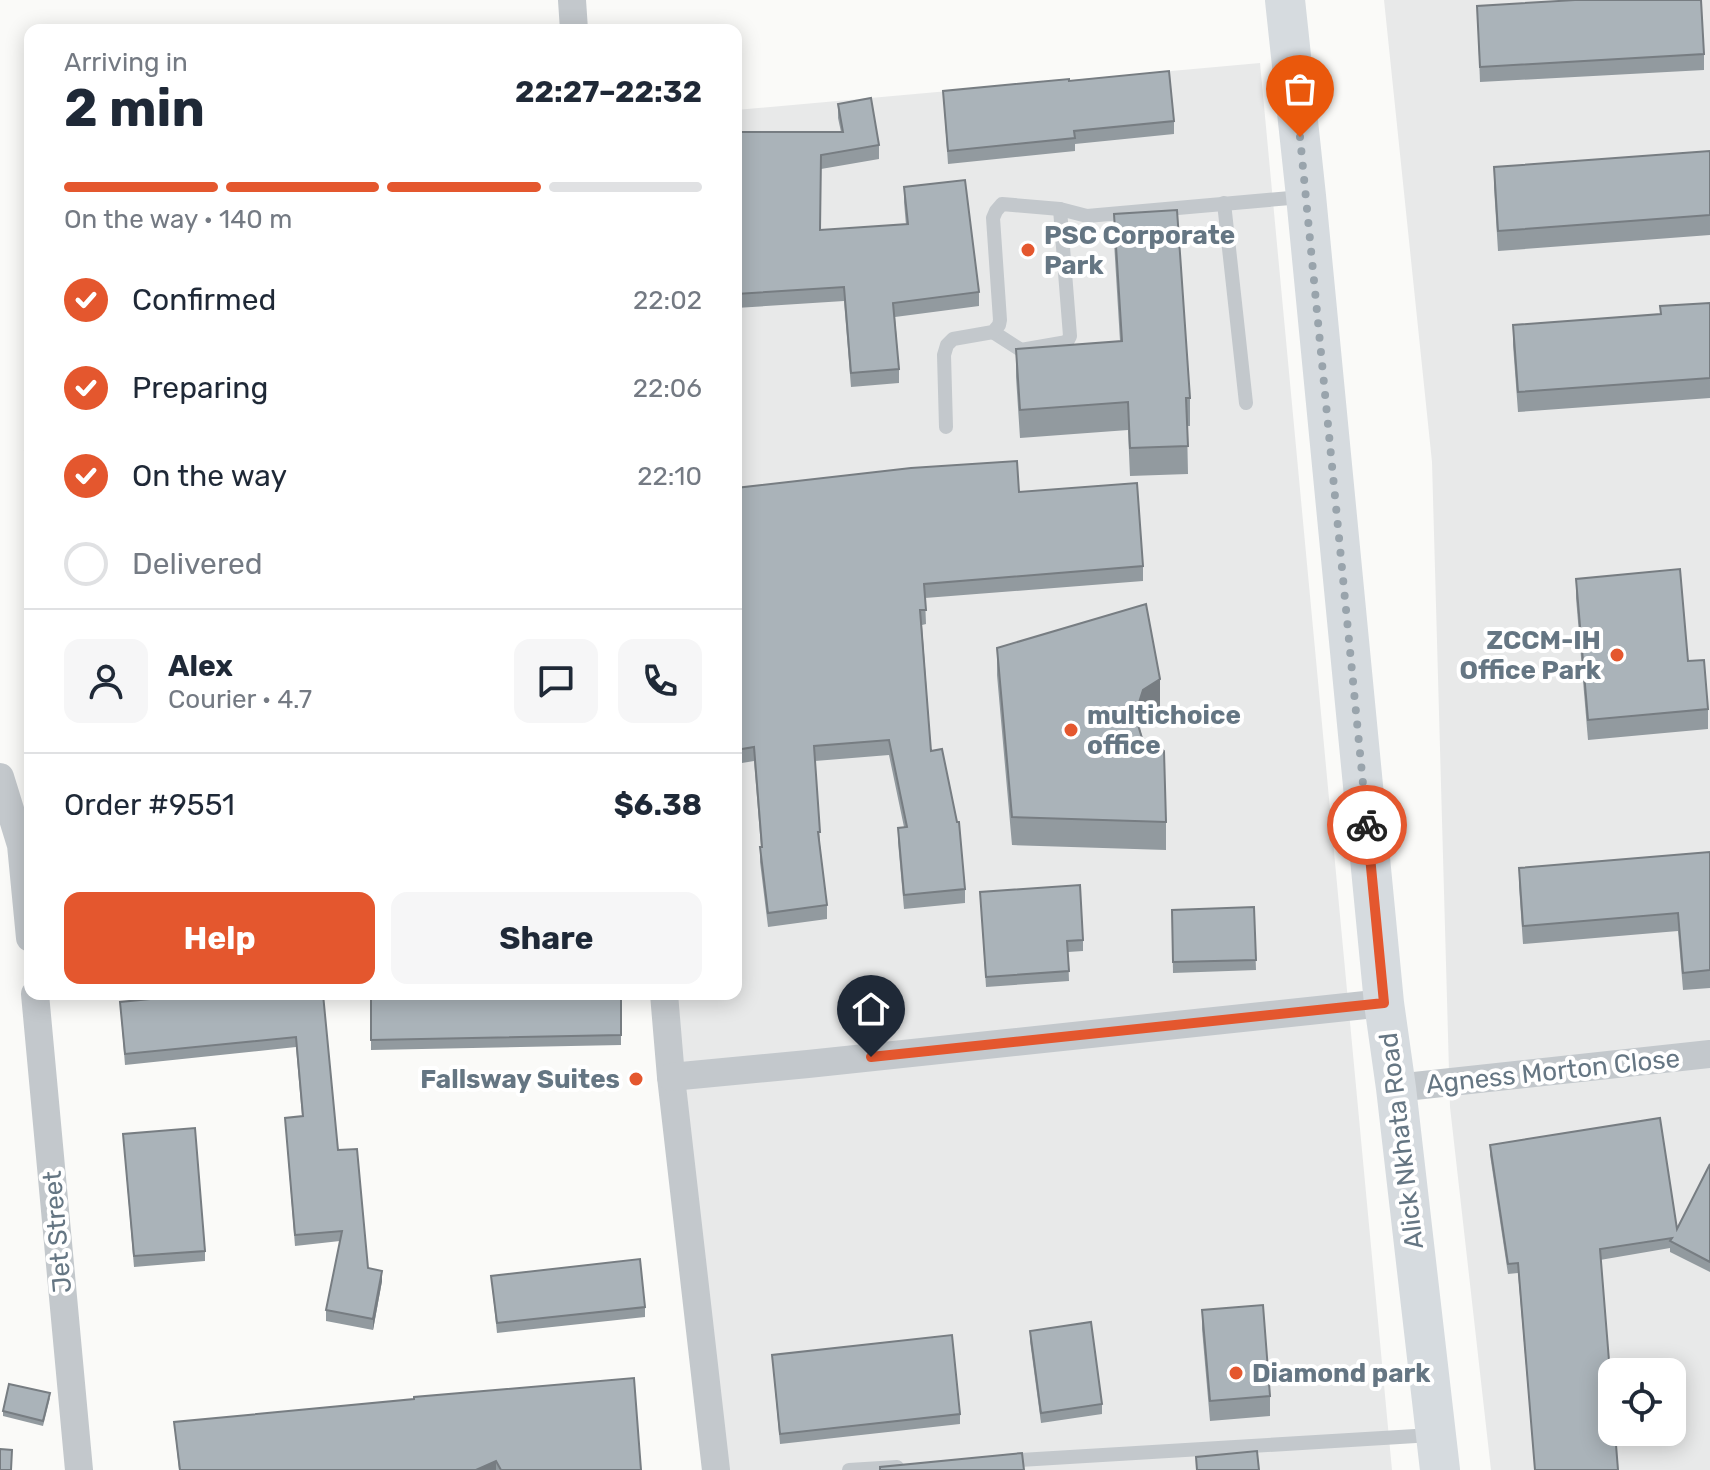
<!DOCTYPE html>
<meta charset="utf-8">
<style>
body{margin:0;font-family:Rubik,sans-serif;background:#f6f6f7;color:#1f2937;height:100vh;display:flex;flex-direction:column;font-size:30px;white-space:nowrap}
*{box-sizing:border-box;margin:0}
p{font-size:26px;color:#747a83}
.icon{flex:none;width:44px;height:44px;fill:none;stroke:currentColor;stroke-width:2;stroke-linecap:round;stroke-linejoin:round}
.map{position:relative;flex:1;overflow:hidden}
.details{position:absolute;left:24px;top:24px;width:718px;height:976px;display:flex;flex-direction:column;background:#fff;border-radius:16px;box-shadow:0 4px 20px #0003}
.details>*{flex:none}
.fabs{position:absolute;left:1598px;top:1358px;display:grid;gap:16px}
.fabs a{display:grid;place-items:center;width:88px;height:88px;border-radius:16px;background:#fff;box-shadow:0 4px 20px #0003;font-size:40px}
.pin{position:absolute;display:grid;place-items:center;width:68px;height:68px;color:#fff;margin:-82px -34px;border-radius:50% 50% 50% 0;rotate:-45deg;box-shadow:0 0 8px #0007}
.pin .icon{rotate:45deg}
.courier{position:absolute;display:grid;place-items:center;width:80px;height:80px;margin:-40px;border:6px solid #e4572e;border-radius:50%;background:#fff;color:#222;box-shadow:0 2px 10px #0007}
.headline em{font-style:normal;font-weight:700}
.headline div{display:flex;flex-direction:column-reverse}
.headline{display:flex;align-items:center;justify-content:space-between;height:136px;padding:0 40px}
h1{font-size:52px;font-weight:700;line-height:60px}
.bar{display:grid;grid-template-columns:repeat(4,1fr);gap:12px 8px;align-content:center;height:96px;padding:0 40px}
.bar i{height:10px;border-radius:6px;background:#e0e1e3}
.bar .active{background:#e4572e}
.bar p{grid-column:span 4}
.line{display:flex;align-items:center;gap:20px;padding:0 40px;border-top:2px solid #e0e1e3}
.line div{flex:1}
.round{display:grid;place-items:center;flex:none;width:84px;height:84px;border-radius:16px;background:#f6f6f7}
ol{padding:0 40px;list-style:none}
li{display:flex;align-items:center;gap:24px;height:88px}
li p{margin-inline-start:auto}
li .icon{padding:8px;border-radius:50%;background:#e4572e;color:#fff;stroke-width:4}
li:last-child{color:#747a83}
li i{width:44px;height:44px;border:4px solid #e0e1e3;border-radius:50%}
.cta{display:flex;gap:16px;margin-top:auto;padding:16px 40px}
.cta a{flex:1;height:92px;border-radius:16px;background:#e4572e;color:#fff;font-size:32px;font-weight:700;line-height:92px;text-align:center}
.cta a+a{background:#f6f6f7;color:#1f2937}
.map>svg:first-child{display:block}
.built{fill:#e8e9e9;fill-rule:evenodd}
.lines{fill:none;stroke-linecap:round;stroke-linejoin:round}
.service{stroke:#c3c8cc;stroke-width:14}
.minor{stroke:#c3c8cc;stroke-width:28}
.secondary{stroke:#d6dbdf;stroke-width:40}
.wall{fill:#929a9f}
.shaded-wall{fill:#777d82}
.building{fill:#aab3b9;stroke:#777d82;stroke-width:2}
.done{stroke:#99a4ac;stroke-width:8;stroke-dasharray:0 14.4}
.route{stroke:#e4572e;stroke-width:10}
.poi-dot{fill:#e4572e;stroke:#fff;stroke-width:3}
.labels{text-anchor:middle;stroke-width:8;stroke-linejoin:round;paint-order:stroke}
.poi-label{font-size:26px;font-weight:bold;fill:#657683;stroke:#fff;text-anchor:start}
.street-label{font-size:26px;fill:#657683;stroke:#fff}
</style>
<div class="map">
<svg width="1710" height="1470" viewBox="0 0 1710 1470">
<rect width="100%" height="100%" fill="#fafaf8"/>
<g class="built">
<path d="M1384 0H1710V1470H1491L1450 1107 1432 462ZM1612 1372H1672V1432H1612Z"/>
<path d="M1260 63 1392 1470H726L676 994H736V110Z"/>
</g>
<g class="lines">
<g class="service">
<path d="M1224 203 1246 403"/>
<path d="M993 332 1021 350 1067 342 1070 336 1060 209"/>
<path d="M946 427 944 355 947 345 953 339 993 332 999 325 1000 320 993 218 996 211 1002 204 1060 209 1087 216 1302 197"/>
<path d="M1005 1461 1432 1435"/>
<path d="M849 1470 897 1467"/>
</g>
<g class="minor">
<path d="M572 0 574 30"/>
<path d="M0 777 21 845 30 938"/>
<path d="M35 994 79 1470"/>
<path d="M664 994 671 1077 716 1470"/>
<path d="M671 1077 808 1064 1384 1003"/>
<path d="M1396 1088 1710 1054"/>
</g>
<path class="secondary" d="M1285 0 1306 196 1384 1003 1396 1088 1440 1470"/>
</g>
<g class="wall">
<path d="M1477 6 1704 54V70L1480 82Z"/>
<path d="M1069 81 1174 121V134L1075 144V151L948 164 943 91Z"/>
<path d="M838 104 879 145V159L821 169 820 230 906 225 904 202V187L979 292V306L895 317 899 369V383L851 387 844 301 736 308V132H841L838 118Z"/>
<path d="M1710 151V235L1498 251 1494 187V167Z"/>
<path d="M1114 214 1190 398V426H1187L1188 474 1130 476 1128 430 1020 438 1016 377V349L1120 341 1114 242Z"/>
<path d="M1710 303V398L1518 412 1513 345V325L1660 314Z"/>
<path d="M30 450V557H29L25 479V451Z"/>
<path d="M736 488 1019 492 1143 566V581L925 598 926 624 922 625 931 751 965 889V903L904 909 898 842V828L904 827 889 755 815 761 820 845 827 905V919L768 927 760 862V847H761L754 761 736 764Z"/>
<path d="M1576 579 1688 661 1708 709V729L1588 740 1576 598Z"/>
<path d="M997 648 1160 707 1143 717 1140 729 1166 822V850L1012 845 997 675Z"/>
<path d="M1710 852V988L1683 990 1678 931 1523 944 1519 886V868Z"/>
<path d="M980 892 1083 940V951L1068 952 1069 981 986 987Z"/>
<path d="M1254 907 1256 970 1173 973 1172 910Z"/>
<path d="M323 994 338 1150 368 1268 382 1281 373 1330 326 1321V1310L340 1241 295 1246 285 1118 302 1116 296 1047 125 1065 120 1002Z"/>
<path d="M371 994H621V1045L371 1050Z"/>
<path d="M123 1134 205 1251V1261L134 1267Z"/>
<path d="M1490 1145 1677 1229 1710 1164V1272L1670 1252V1248L1600 1260 1618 1470H1535L1518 1273 1508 1274 1490 1155Z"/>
<path d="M491 1276 645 1307V1317L497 1333Z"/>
<path d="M1202 1310 1270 1396V1416L1210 1421 1202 1329Z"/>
<path d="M1030 1331 1102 1404V1414L1041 1423 1030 1341Z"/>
<path d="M772 1355 960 1414V1424L780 1444Z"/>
<path d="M50 1398 43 1426 3 1416V1411Z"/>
<path d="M174 1422 641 1470H179Z"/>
</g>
<g class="shaded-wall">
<path d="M1160 679V707L1143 717 1135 742V715L1143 690Z"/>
<path d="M382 1271V1281L373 1330V1319Z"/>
<path d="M496 1461V1470H476Z"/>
</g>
<g class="building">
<path d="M1575 0H1701L1704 54 1480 67 1477 6Z"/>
<path d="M1169 71 1174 121 1074 131 1075 138 948 151 943 91 1069 79V81Z"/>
<path d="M871 98 879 145 821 155 820 230 908 224 904 187 965 180 979 292 893 303 899 369 851 373 844 287 736 294V132H843L838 104Z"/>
<path d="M1710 151V215L1498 231 1494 167Z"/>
<path d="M1177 210 1190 398H1186L1188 446 1130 448 1128 402 1020 410 1016 349 1122 341 1114 214Z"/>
<path d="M1710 303V378L1518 392 1513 325 1661 314 1660 306Z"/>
<path d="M30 450V529H29L25 451Z"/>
<path d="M1017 461 1019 492 1137 483 1143 566 924 584 926 610H920L931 751 942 749 957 822H959L965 889 904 895 898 828 907 827 889 740 814 746 820 832H818L827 905 768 913 760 847H762L754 747 736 750V488L911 468Z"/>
<path d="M1680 569 1688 661 1704 660 1708 709 1588 720 1576 579Z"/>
<path d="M1146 604 1160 679 1143 690 1135 715 1142 738 1164 751 1166 822 1012 817 997 648Z"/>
<path d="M1710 852V970L1683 973 1678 913 1523 926 1519 868Z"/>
<path d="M1080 885 1083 940 1067 941 1069 971 986 977 980 892Z"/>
<path d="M1254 907 1256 960 1173 962 1172 910Z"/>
<path d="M201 994H323L338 1150 357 1149 368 1268 382 1271 373 1319 326 1310 342 1231 295 1235 285 1118 303 1116 296 1037 125 1054 120 1002Z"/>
<path d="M371 994H621V1035L371 1040Z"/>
<path d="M1660 1118 1677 1229 1710 1164V1262L1670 1241 1672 1238 1600 1249 1612 1398V1432H1615L1618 1470H1535L1518 1263 1508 1264 1490 1145Z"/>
<path d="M195 1128 205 1251 134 1256 123 1134Z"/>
<path d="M640 1259 645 1307 497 1323 491 1276Z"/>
<path d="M1263 1305 1270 1396 1210 1401 1202 1310Z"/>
<path d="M1091 1322 1102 1404 1041 1413 1030 1331Z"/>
<path d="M952 1335 960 1414 780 1434 772 1355Z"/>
<path d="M634 1378 641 1470H501L496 1461 476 1470H180L174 1422 414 1399V1397Z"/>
<path d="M9 1384 50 1393 43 1421 3 1411Z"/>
<path d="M0 1449 12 1450 11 1470H0Z"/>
<path d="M1257 1451 1259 1470H1197L1196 1457Z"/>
<path d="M1022 1453 1024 1470H880V1467Z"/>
</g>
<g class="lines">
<path class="done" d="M1300 137 1367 825"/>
<path class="route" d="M871 1057 1384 1003 1367 825"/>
</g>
<g class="poi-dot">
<circle cx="1028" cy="250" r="8"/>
<circle cx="1617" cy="655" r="8"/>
<circle cx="1071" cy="730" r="8"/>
<circle cx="636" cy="1079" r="8"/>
<circle cx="1236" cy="1373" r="8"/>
</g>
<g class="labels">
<g class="poi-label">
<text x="1044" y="244">PSC Corporate<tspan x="1044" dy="30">Park</tspan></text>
<text x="1601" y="649" text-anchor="end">ZCCM-IH<tspan x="1601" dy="30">Office Park</tspan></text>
<text x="1087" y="724">multichoice<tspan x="1087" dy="30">office</tspan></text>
<text x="620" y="1088" text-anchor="end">Fallsway Suites</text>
<text x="1252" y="1382">Diamond park</text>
</g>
<g class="street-label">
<text transform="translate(1553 1071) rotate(-6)" y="9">Agness Morton Close</text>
<text transform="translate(1401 1141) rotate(-97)" y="9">Alick Nkhata Road</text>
<text transform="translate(57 1232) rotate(-95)" y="9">Jet Street</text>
</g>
</g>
</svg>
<div class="fabs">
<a><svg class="icon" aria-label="locate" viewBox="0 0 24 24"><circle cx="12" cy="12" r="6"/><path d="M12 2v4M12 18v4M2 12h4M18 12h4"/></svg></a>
</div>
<div class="pin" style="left:1300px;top:137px;background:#ea580c"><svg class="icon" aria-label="bag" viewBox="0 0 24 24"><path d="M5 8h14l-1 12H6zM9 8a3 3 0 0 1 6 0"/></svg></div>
<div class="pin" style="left:871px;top:1057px;background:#1f2937"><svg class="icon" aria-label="home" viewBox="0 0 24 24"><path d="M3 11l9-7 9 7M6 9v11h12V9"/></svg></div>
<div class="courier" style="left:1367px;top:825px"><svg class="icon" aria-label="bike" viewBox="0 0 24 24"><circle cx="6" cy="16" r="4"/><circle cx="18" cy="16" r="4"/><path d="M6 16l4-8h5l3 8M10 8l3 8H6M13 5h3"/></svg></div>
<section class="details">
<div class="headline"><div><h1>2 min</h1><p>Arriving in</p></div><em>22:27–22:32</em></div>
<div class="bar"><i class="active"></i><i class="active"></i><i class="active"></i><i></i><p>On the way · 140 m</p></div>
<ol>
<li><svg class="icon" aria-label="check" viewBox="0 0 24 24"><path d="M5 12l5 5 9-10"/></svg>Confirmed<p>22:02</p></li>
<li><svg class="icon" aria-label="check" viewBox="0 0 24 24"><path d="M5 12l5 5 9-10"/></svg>Preparing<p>22:06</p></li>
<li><svg class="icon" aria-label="check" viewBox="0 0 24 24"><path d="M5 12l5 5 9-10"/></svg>On the way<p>22:10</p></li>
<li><i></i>Delivered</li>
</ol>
<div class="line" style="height:144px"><a class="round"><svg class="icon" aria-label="person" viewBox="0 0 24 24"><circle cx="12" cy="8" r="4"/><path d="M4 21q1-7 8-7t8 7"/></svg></a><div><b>Alex</b><p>Courier · 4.7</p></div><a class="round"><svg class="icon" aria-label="chat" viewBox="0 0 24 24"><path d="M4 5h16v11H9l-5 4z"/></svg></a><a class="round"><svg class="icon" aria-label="phone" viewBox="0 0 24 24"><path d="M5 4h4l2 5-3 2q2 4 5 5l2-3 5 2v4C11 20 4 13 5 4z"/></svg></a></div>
<div class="line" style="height:104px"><div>Order #9551</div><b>$6.38</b></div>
<div class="cta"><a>Help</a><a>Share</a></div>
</section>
</div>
